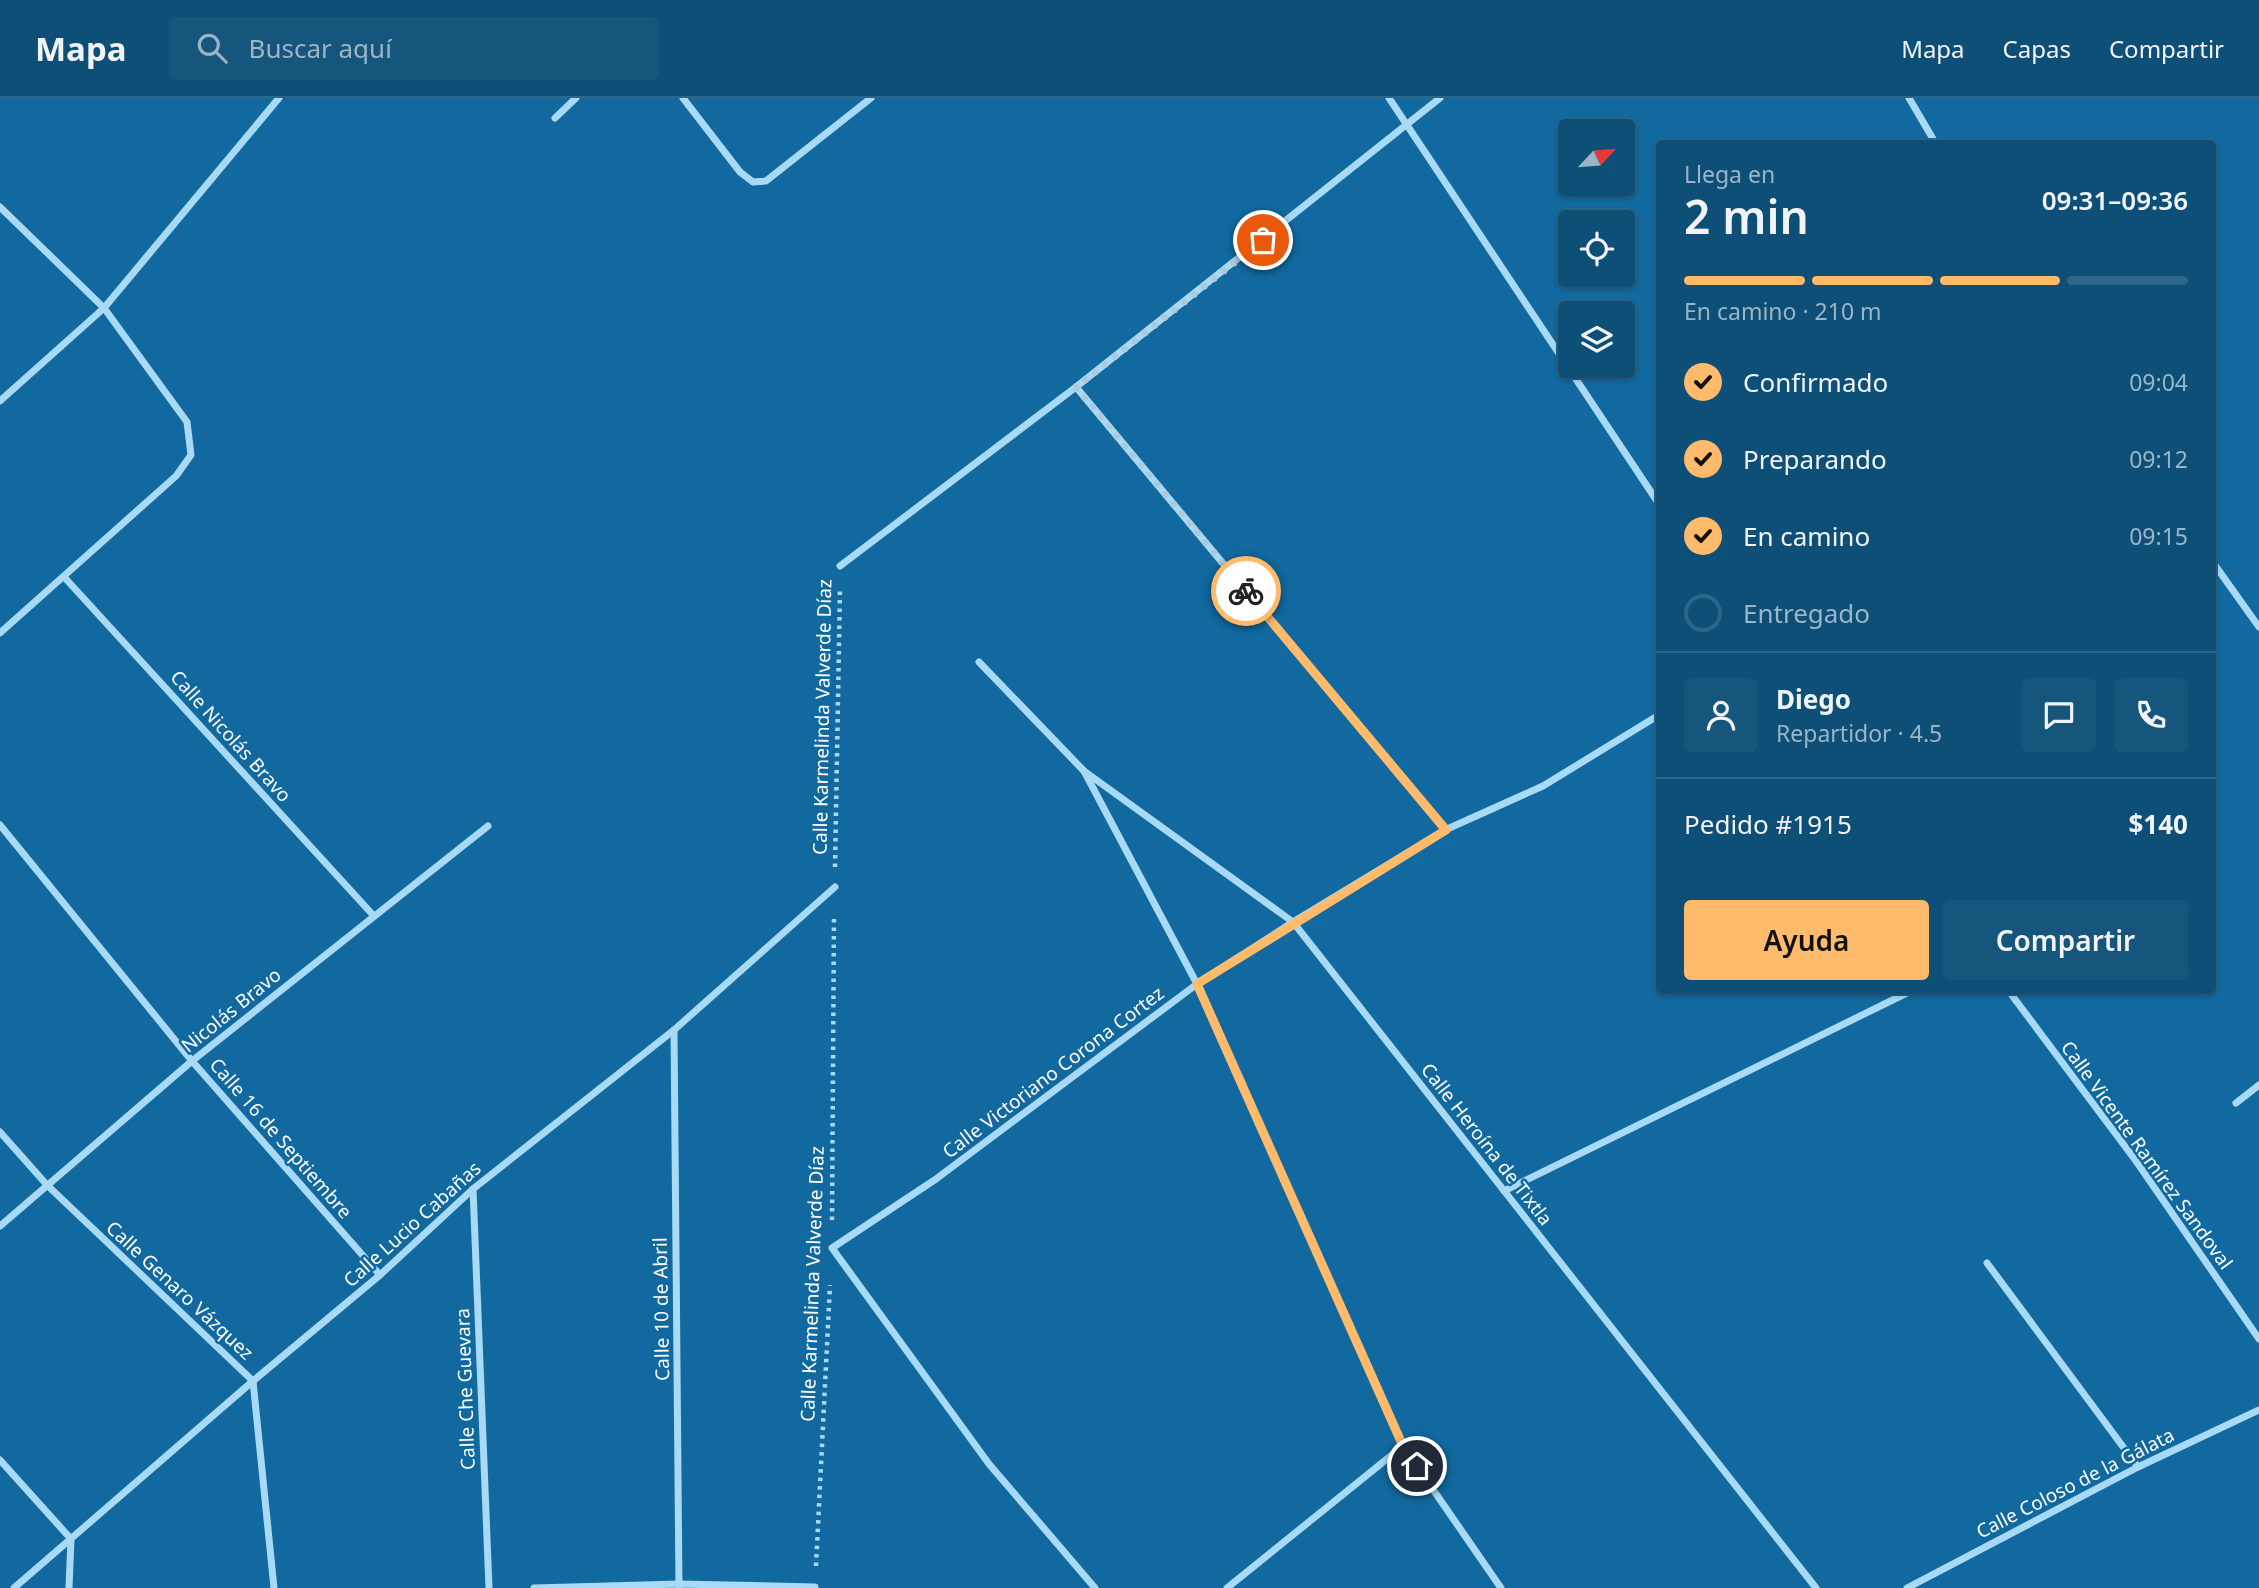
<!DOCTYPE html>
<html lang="es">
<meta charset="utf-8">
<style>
body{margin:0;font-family:"Noto Sans",sans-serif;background:#16567c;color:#f1f3f6;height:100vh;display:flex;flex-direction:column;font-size:26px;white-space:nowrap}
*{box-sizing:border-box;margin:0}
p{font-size:23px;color:#9ab5c6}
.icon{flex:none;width:38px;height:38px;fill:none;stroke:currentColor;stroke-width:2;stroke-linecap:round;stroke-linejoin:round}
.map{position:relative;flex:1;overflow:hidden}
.sheet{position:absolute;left:1656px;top:42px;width:560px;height:854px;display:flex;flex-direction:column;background:#0d4f77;border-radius:7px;box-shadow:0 2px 5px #0004,0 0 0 2px #2d6689}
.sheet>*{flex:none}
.needle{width:46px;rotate:64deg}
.buttons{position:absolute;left:1558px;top:21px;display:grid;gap:14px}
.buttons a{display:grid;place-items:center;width:77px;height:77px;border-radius:7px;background:#0d4f77;box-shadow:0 2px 5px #0004,0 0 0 2px #2d6689;font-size:35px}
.pin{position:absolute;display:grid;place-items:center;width:60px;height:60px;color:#fff;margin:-30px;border:4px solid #fff;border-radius:50%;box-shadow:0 2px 7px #0007}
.courier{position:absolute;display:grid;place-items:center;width:70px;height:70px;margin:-35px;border:5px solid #ffba6c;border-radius:50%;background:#fff;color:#222;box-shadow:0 2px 9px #0007}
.overview em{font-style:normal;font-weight:600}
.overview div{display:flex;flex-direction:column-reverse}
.overview{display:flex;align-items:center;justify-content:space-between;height:119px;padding:0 28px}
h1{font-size:46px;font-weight:600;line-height:52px}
.bar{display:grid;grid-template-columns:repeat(4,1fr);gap:10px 7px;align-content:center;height:84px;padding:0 28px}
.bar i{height:9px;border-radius:5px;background:#2d6689}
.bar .active{background:#ffba6c}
.bar p{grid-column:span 4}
.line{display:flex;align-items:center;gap:18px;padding:0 28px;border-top:2px solid #2d6689}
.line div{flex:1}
.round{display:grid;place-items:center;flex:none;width:74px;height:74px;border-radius:7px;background:#16567c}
ol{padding:0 28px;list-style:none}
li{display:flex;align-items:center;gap:21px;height:77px}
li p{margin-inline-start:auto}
li .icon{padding:7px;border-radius:50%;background:#ffba6c;color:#111;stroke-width:4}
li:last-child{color:#9ab5c6}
li i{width:38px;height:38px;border:4px solid #2d6689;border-radius:50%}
.button{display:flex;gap:14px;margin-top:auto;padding:14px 28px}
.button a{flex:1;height:80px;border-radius:7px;background:#ffba6c;color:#111;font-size:28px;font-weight:600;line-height:80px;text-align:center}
.button a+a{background:#16567c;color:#f1f3f6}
header{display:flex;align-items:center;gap:42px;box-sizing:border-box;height:98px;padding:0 35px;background:#0d4f77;border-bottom:2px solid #2d6689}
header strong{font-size:33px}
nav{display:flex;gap:38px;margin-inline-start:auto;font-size:24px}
.search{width:490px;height:63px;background:#16567c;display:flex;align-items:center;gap:18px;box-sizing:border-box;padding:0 24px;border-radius:7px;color:#9ab5c6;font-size:26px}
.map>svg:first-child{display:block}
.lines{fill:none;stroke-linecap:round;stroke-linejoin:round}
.path{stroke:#a8d9f5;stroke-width:4.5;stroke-dasharray:3.5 5;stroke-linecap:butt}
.minor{stroke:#a8d9f5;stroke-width:7}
.done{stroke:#accadd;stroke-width:7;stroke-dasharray:0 12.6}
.route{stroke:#ffba6c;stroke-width:9}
.labels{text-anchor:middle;stroke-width:5;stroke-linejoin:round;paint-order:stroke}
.street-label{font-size:19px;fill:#fff;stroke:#11699f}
</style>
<header>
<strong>Mapa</strong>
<div class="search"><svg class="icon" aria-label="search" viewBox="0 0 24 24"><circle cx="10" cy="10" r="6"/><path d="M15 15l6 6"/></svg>Buscar aquí</div>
<nav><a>Mapa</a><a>Capas</a><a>Compartir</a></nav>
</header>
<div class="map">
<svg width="2259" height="1490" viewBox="0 0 2259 1490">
<rect width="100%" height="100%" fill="#11699f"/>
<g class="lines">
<g class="path">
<path d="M835 769 840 490"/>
<path d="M832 1122 834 819"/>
<path d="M816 1468 830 1187"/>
</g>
<g class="minor">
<path d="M683 0 740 74 753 84 766 83 871 0"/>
<path d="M1389 0 1659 406"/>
<path d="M1909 0 1936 46"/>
<path d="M555 20 576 0"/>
<path d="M0 109 104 210 187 324 191 357 176 378 0 535"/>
<path d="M1076 289 1445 732"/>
<path d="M0 303 104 210 279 0"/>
<path d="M2212 463 2259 529"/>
<path d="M840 468 1076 289 1440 0"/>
<path d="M65 480 373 817"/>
<path d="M979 564 1084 673 1197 886 1403 1348 1501 1490"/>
<path d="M1084 673 1293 824 1816 1490"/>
<path d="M0 727 192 963 380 1177"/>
<path d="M2008 892 2136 1063 2259 1241"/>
<path d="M674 932 679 1490"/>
<path d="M2236 1005 2259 987"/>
<path d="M0 1034 47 1087 253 1283 274 1490"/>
<path d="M473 1091 489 1490"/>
<path d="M1504 1093 1913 892"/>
<path d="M0 1128 192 963 488 728"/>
<path d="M1987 1165 2138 1369"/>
<path d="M0 1362 71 1441 69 1490"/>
<path d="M14 1490 253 1283 380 1177 473 1091 674 932 835 789"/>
<path d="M534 1490 679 1486 815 1489"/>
<path d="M1095 1490 989 1366 832 1150 936 1081 1197 886 1293 824 1445 732 1543 688 1659 617"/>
<path d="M1227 1490 1403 1348"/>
<path d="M1907 1490 2138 1369 2259 1312"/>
</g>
</g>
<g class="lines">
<path class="done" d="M1246 493 1076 289 1263 142"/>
<path class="route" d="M1246 493 1446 732 1197 886 1403 1348 1417 1368"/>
</g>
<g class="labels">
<g class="street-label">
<text transform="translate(822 619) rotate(-89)" y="7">Calle Karmelinda Valverde Díaz</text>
<text transform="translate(231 638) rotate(48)" y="7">Calle Nicolás Bravo</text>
<text transform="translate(231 912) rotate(-39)" y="7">Nicolás Bravo</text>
<text transform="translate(1053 974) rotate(-37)" y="7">Calle Victoriano Corona Cortez</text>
<text transform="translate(281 1040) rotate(49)" y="7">Calle 16 de Septiembre</text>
<text transform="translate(1487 1046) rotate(52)" y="7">Calle Heroína de Tixtla</text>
<text transform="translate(2147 1057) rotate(54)" y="7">Calle Vicente Ramírez Sandoval</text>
<text transform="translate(412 1126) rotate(-42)" y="7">Calle Lucio Cabañas</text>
<text transform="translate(812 1186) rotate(-88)" y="7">Calle Karmelinda Valverde Díaz</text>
<text transform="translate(180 1192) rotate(43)" y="7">Calle Genaro Vázquez</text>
<text transform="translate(661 1211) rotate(-91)" y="7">Calle 10 de Abril</text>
<text transform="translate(465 1291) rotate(-92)" y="7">Calle Che Guevara</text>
<text transform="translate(2075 1385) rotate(-27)" y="7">Calle Coloso de la Gálata</text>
</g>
</g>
</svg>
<div class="buttons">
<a><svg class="needle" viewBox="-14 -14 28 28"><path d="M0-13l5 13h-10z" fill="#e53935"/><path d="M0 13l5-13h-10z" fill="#9ab5c6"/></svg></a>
<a><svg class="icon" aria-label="locate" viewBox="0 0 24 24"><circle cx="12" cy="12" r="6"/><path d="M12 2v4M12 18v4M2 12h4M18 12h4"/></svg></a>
<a><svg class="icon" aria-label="layers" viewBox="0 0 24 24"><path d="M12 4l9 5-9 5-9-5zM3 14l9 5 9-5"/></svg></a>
</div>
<div class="pin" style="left:1263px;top:142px;background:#ea580c"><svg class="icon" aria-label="bag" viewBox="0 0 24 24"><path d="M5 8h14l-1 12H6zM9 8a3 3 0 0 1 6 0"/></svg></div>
<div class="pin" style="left:1417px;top:1368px;background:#1f2937"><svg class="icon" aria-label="home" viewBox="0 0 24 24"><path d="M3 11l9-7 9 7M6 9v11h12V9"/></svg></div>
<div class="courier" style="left:1246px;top:493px"><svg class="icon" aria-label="bike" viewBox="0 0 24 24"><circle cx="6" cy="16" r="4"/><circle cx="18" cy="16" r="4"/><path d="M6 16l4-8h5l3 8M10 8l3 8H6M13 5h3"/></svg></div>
<section class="sheet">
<div class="overview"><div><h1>2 min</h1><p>Llega en</p></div><em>09:31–09:36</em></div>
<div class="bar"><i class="active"></i><i class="active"></i><i class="active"></i><i></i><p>En camino · 210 m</p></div>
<ol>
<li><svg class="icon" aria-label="check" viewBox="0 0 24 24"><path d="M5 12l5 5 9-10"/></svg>Confirmado<p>09:04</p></li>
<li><svg class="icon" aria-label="check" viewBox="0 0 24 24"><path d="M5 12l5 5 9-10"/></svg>Preparando<p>09:12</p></li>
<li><svg class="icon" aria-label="check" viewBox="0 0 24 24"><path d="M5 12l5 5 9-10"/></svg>En camino<p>09:15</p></li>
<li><i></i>Entregado</li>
</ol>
<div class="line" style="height:126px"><a class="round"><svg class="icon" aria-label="person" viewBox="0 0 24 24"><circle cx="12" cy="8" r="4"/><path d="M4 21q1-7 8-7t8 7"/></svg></a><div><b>Diego</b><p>Repartidor · 4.5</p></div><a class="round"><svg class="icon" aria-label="chat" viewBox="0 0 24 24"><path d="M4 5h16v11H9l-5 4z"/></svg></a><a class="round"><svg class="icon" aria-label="phone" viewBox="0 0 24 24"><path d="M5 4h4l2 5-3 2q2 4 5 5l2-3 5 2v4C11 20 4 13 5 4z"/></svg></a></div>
<div class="line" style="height:91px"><div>Pedido #1915</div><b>$140</b></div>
<div class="button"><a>Ayuda</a><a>Compartir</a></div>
</section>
</div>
